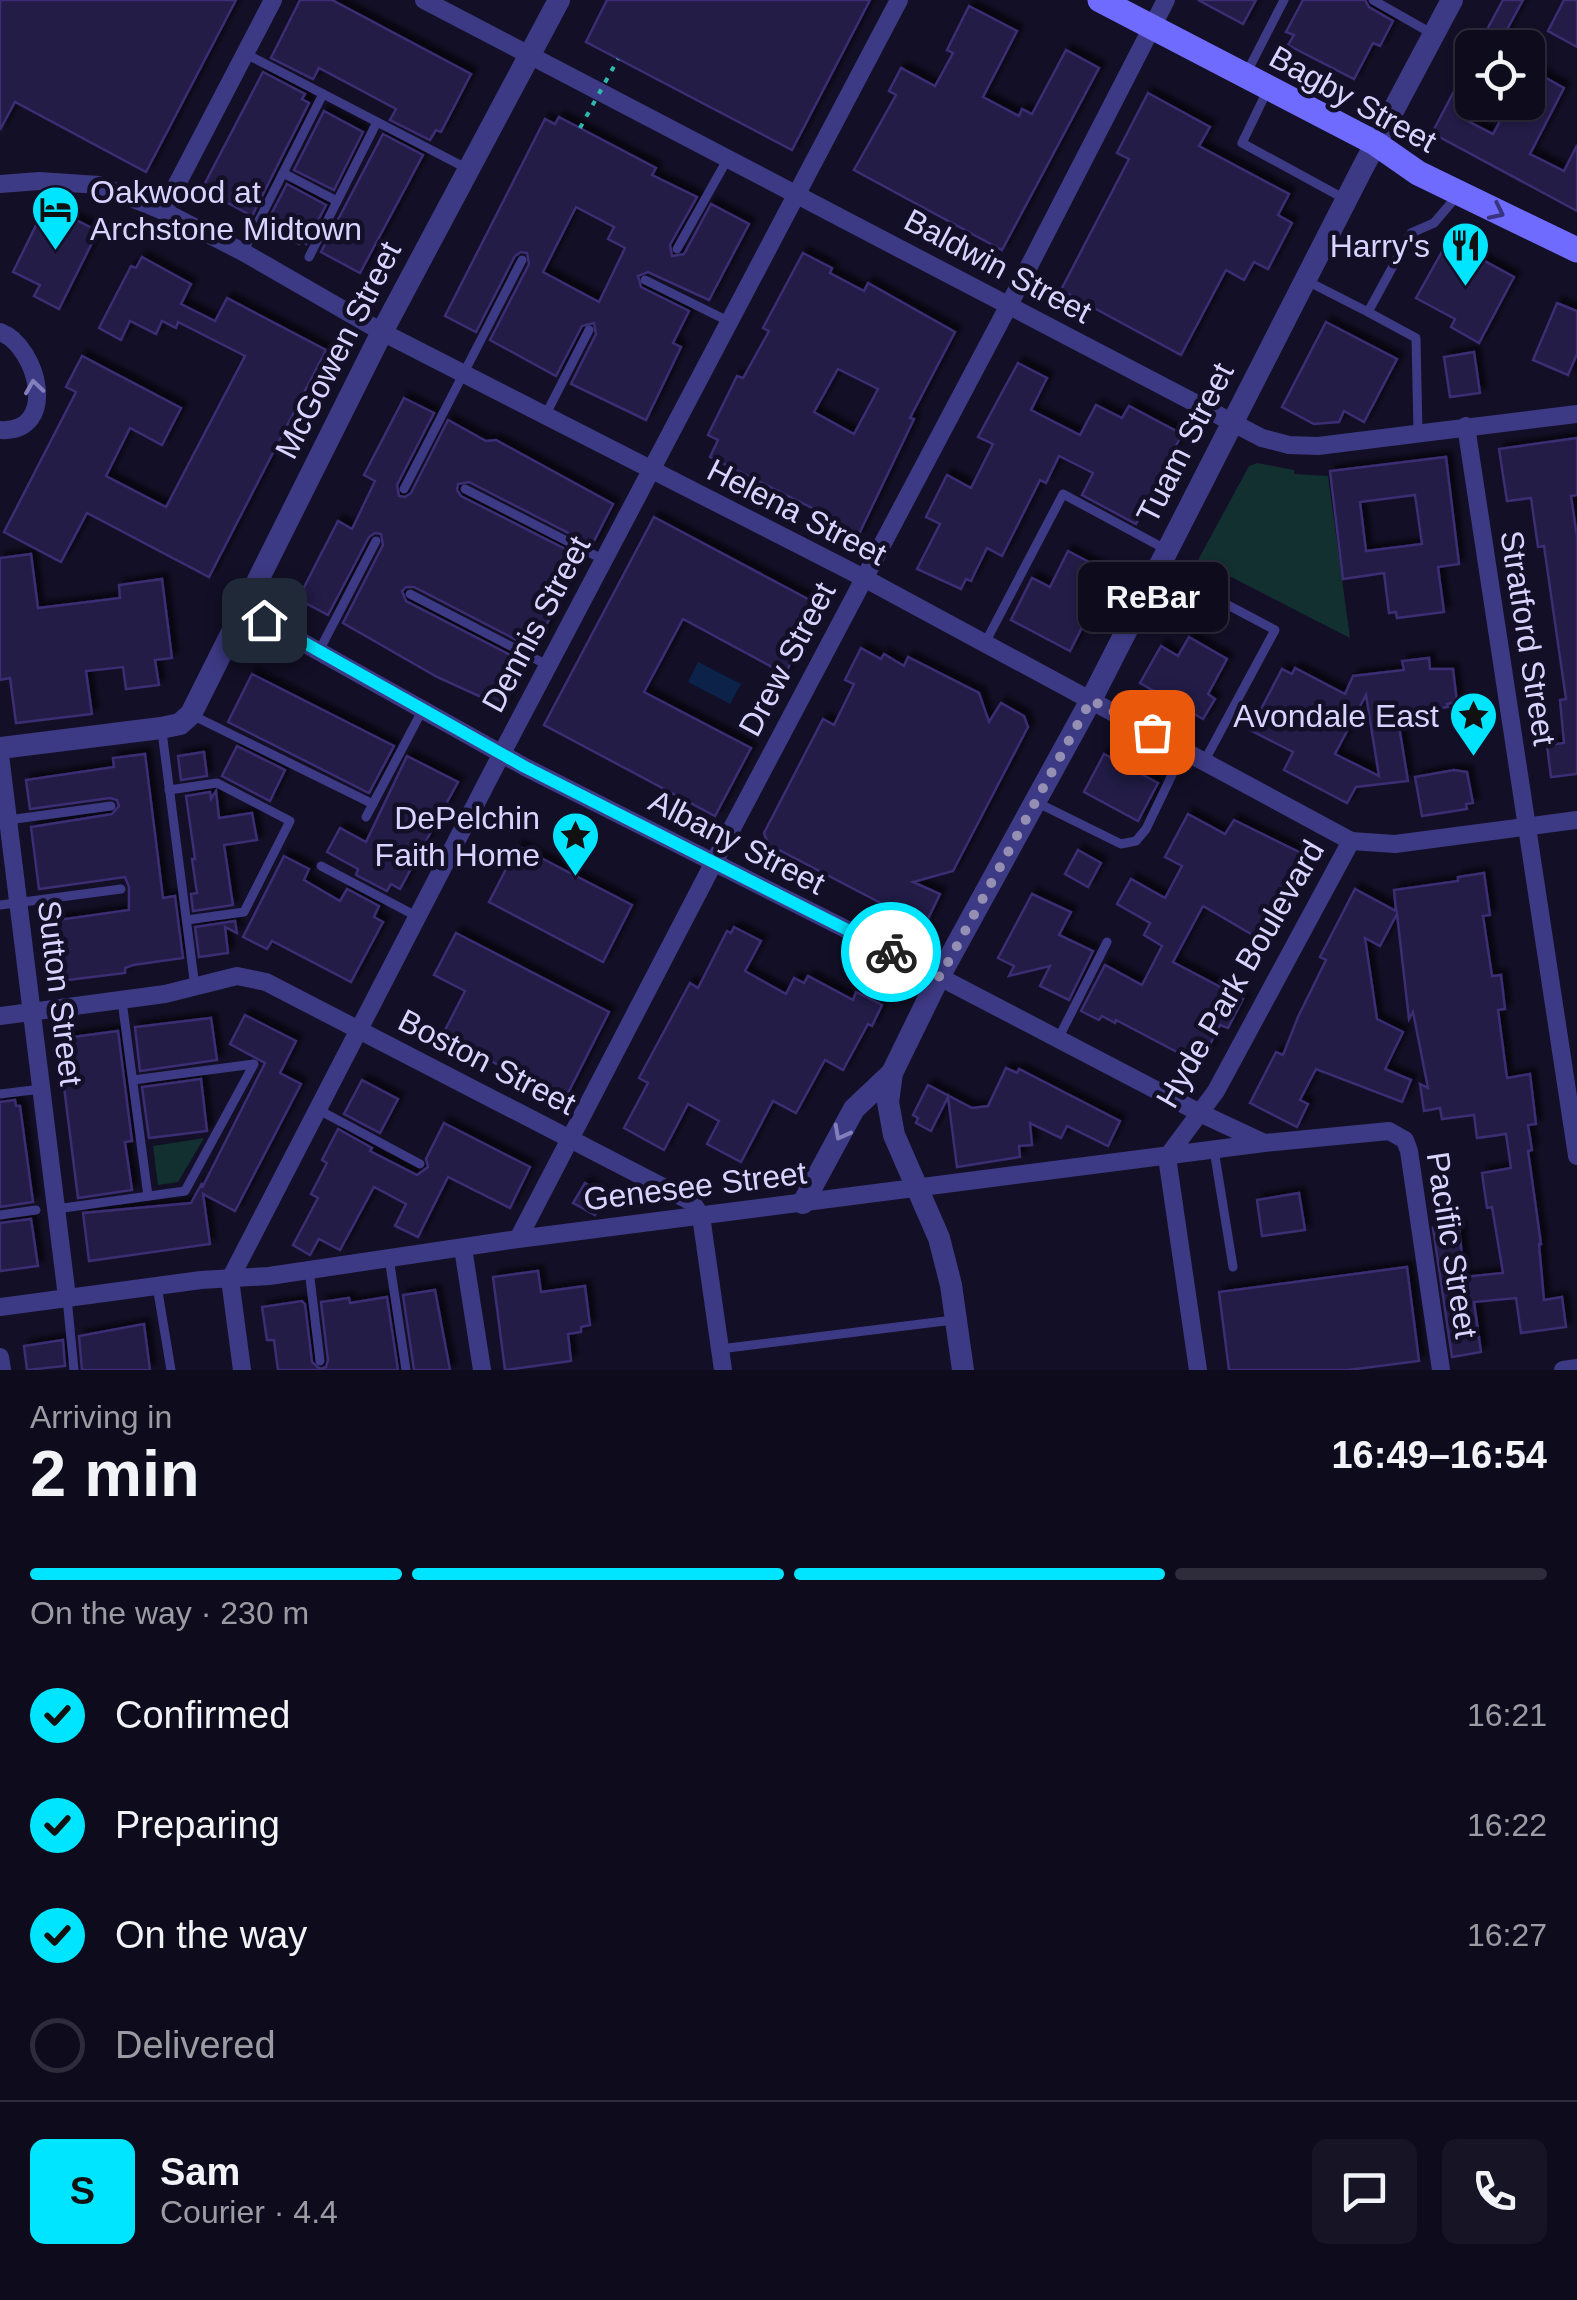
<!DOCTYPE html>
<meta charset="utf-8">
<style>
body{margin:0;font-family:Arial,sans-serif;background:#171425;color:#f1f3f6;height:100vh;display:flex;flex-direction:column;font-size:38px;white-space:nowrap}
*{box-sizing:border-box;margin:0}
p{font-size:32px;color:#9b9ba3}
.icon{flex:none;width:55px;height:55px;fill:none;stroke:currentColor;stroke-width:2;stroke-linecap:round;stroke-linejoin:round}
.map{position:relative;height:1370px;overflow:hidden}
.drawer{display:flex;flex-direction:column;background:#0e0b1c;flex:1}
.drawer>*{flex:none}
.fabs{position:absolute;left:1455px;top:30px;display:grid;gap:20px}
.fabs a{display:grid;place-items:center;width:90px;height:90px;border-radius:15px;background:#0e0b1c;box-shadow:0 2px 8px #0004,0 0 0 2px #2e2b3b;font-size:50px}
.pin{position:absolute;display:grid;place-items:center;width:85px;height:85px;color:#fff;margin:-42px;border-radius:20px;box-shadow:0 5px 15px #0006}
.courier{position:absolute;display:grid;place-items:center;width:100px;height:100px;margin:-50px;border:8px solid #00e5ff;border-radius:50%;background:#fff;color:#222;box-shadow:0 2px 12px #0007}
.bubble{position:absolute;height:70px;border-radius:15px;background:#0e0b1c;box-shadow:0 2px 8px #0004,0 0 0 2px #2e2b3b;font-size:32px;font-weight:700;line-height:70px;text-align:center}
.summary em{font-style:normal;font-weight:700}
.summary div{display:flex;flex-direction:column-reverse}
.summary{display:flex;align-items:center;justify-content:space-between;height:170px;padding:0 30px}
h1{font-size:65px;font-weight:700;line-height:75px}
.bar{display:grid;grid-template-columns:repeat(4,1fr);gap:15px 10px;align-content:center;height:120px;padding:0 30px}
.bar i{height:12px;border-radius:8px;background:#2e2b3b}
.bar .on{background:#00e5ff}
.bar p{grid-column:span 4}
.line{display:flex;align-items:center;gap:25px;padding:0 30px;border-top:2px solid #2e2b3b}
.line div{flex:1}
.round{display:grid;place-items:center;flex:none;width:105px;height:105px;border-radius:15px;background:#171425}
ol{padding:0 30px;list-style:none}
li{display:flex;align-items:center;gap:30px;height:110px}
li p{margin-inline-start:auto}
li .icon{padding:10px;border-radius:50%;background:#00e5ff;color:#111;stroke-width:4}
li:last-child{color:#9b9ba3}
li i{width:55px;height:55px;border:5px solid #2e2b3b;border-radius:50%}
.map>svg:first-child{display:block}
.green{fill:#12302f}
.water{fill:#0c2248}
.building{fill:#241b47;stroke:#3b2d73;stroke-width:2.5;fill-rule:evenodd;filter:url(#shadow)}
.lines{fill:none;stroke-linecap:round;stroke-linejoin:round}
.service{stroke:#3d3a85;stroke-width:9}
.minor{stroke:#3d3a85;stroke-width:18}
.tertiary{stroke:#3d3a85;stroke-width:22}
.secondary{stroke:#6f6bff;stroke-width:25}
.path-bridge{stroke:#2fb8b0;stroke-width:4;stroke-dasharray:5 8;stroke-linecap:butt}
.oneway{stroke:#38347d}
.oneway2{stroke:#837fbc}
.done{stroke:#948fb3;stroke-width:10;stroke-dasharray:0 18}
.route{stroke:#00e5ff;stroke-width:12}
.labels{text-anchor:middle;stroke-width:9;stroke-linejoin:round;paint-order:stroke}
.street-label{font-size:32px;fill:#d9d4ff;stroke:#130f26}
.poi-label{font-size:32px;fill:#d9d4ff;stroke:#130f26;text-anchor:end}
</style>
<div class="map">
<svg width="1577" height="1370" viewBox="0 0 1577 1370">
<defs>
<filter id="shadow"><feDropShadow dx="5.5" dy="-5.5" stdDeviation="2.5" flood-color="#0009"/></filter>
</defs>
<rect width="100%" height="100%" fill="#130f26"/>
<g class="green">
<path d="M1257 463 1294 470V474L1328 476 1350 638 1198 560 1249 466Z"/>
<path d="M204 1138 178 1182 158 1185 153 1146Z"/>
</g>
<path class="water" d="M698 662 741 684 730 704 688 682Z"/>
<g class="building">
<path d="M0 0H236L146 172 15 102 0 130Z"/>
<path d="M300 0H332L471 74 441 132 436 130 430 140 390 120 396 109 319 68 313 79 271 58Z"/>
<path d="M607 0H870L792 150 586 42Z"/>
<path d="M1198 0H1256L1243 24Z"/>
<path d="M1303 0H1365L1369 7 1393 21 1380 46 1373 43 1354 79 1288 45 1294 35 1286 32Z"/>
<path d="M1503 0H1523L1497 48H1477Z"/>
<path d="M1564 0H1577V47L1548 31Z"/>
<path d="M969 6 1017 31 983 97 1019 116 1022 109 1032 114 1066 50 1099 68 1002 250 854 170 896 95 889 91 901 68 935 86 953 53 947 50Z"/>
<path d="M1472 57V94L1460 117 1493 134 1510 102H1528V68L1564 88 1530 154 1564 171 1577 145V211L1432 133Z"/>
<path d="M263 72 305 94 302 99 309 103 252 216 202 189Z"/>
<path d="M1148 93 1210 127 1199 146 1289 194 1278 215 1292 223 1268 269 1254 262 1244 280 1226 270 1181 355 1061 290 1129 159 1117 153Z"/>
<path d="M324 111 363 132 334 190 294 170Z"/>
<path d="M559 117 656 168 652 175 697 197 670 245 672 256 684 254 711 204 749 224 709 300 648 272 638 276 641 287 689 311 673 343 681 347 646 420 571 384 596 334 594 323 582 326 556 376 490 340 529 264 527 253 521 252 515 256 476 332 445 316 545 119 555 124ZM576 207 614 227 608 239 625 248 599 302 543 272Z"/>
<path d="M383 134 423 155 360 273 321 252Z"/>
<path d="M287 184 326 205 306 244 300 241 299 244 265 226Z"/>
<path d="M46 205 98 231 59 309 34 296 40 285 13 272Z"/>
<path d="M1448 241 1514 277 1479 343 1451 327 1455 319 1416 298Z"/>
<path d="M803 253 832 268 830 273 864 291 868 283 955 332 910 418 914 419 858 536 812 513 814 509 710 457 718 440 708 435 737 376 743 378 769 331 763 328ZM838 369 878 389 854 434 814 412Z"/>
<path d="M142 257 191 284 181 304 215 321 227 298 326 350 209 577 87 513 61 562 4 532 76 392 66 387 82 356 181 408 162 445 130 428 106 476 166 507 245 356 178 322 176 328 162 321 156 334 130 321 121 340 99 328 131 266 136 268Z"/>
<path d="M1557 303 1577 311V354L1568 375 1533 360Z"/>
<path d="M1326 322 1397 359 1364 422 1344 411 1339 422 1314 424 1282 407Z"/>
<path d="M1474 352 1480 393 1450 397 1444 357Z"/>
<path d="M1018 363 1047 378 1031 410 1080 435 1096 405 1122 418 1129 406 1182 434 1136 524 1082 495 1093 473 1059 456 1046 483 1040 480 1002 556 987 548 971 581 966 579 961 589 917 569 940 524 926 517 947 475 971 488 993 444 978 437Z"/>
<path d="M404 398 434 413 397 485 399 496 405 497 411 493 448 420 486 441 496 440 613 504 592 545 469 482 458 484 457 490 461 496 581 557 534 649 414 587H406L402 591 406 601 526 663 503 707 437 677 343 623 383 545 381 534 375 533 369 537 328 615 298 599 338 521 352 529 375 481 364 475Z"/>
<path d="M1577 438V495L1571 496 1577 537V774L1551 777 1547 745 1564 743 1560 700 1566 699 1544 546 1538 547 1531 498 1507 501 1499 449Z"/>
<path d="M1446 457 1459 564 1438 567 1444 612 1397 618 1396 612 1389 613 1384 573 1343 579 1330 471ZM1415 495 1422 544 1366 551 1360 502Z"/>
<path d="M654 517 821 606 785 674 683 619 644 692 751 748 715 816 544 725Z"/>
<path d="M1068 551 1110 573 1070 651 1011 620 1032 578 1050 587Z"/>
<path d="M31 554 38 608 120 598 119 585 162 579 172 658 155 660 159 685 126 689 123 667 86 671 92 714 16 723 10 678 0 680V558Z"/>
<path d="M1189 637 1227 659 1208 694 1215 699 1203 719 1140 683 1161 646 1178 656Z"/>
<path d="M861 648 881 659 884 654 904 666 908 657 979 693 989 722 1001 703 1024 716 1028 727 953 871 913 882 940 894 928 919 917 922 768 844 764 833 823 719 834 725 854 684 845 680Z"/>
<path d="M1429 658 1430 669H1453L1457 702 1447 704 1448 707 1397 714 1408 781 1356 787 1347 803 1284 770 1293 752 1250 730 1282 669 1292 674 1295 668 1345 694 1353 676 1404 670 1402 661ZM1366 695 1379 776 1335 754Z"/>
<path d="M252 674 394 746 369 793 228 722Z"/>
<path d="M237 746 285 770 270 801 222 776Z"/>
<path d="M204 752 207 776 181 780 178 756Z"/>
<path d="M145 754 163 898 175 896 183 958 133 965 125 968V973L51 982 44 922 129 910V887L125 877 39 889 31 827 112 814 119 806 117 800 110 798 30 809 26 780 114 767 113 758Z"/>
<path d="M1104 754 1158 783 1138 821 1084 792Z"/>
<path d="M407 756 458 782 400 889 391 884 387 891 356 875 358 869 327 852 340 828 366 842Z"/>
<path d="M1454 770 1467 772 1473 803 1466 804 1467 809 1422 816 1415 777Z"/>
<path d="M216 791 219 818 252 813 257 840 224 845 233 905 193 911 191 894 197 893 192 859H195L186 796 210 792 211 799Z"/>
<path d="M1188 814 1225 834 1234 820 1303 854 1258 938 1203 906 1173 962 1243 999 1228 1028 1220 1025 1200 1064 1116 1020 1115 1023 1102 1016 1099 1020 1081 1011 1105 965 1142 985 1162 946 1144 935 1150 923 1117 904 1131 879 1165 898 1182 866 1165 857Z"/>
<path d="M518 846 632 905 603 962 489 902Z"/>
<path d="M1078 850 1101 863 1088 887 1065 874Z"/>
<path d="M284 856 309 869 304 880 340 901 347 889 379 906 374 917 383 922 351 982 272 941 267 949 243 937Z"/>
<path d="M1484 873 1490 915 1483 916 1492 976 1501 975 1505 1009 1498 1010 1507 1078 1530 1074 1536 1124 1528 1125 1532 1150 1528 1151 1541 1244H1539L1544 1300 1562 1297 1566 1327 1521 1333 1516 1298 1474 1302 1481 1352 1452 1357 1433 1228 1459 1226 1464 1277 1503 1273 1492 1207 1487 1208 1482 1173 1511 1168 1506 1134 1477 1138 1474 1115 1442 1119 1440 1108 1424 1111 1420 1084 1428 1088 1413 1012 1409 1019 1397 914 1380 946 1365 938 1377 1019 1403 1032 1385 1069 1411 1080 1402 1102 1316 1069 1300 1100 1308 1104 1297 1127 1250 1103 1276 1052 1283 1055 1298 1017 1326 960 1320 957 1355 889 1396 911 1394 890 1458 881V877Z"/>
<path d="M1032 894 1071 912 1059 935 1093 951 1069 1000 1040 986 1050 966 1009 976 1014 966 998 958Z"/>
<path d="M235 921 237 933 225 927 228 953 199 957 195 927Z"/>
<path d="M734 927 761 941 745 971 786 994 794 978 804 983 808 976 853 1000 856 992 882 1005 872 1026 868 1024 843 1070 825 1060 796 1113 773 1101 741 1162 707 1144 719 1121 688 1104 664 1150 624 1128 648 1083 639 1078 690 983 698 988 727 931 731 933Z"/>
<path d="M456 933 609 1012 565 1099 442 1036 465 991 434 975Z"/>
<path d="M245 1015 296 1041 280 1073 301 1084 235 1211 203 1194 210 1244 89 1261 83 1213 191 1203 202 1183V1188L265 1063 230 1044Z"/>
<path d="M211 1018 217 1060 140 1071 135 1027Z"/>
<path d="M118 1031 132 1141 125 1142 132 1190 78 1198 58 1039Z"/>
<path d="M1006 1068 1017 1073 1019 1069 1120 1121 1108 1146 1067 1126 1061 1138 1030 1123 1032 1145 1019 1146 1020 1157 957 1167 948 1097 931 1131 916 1123 918 1118 913 1115 928 1085 972 1108 988 1106Z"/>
<path d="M201 1079 207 1131 149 1138 142 1087Z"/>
<path d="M362 1080 398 1099 380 1133 344 1114Z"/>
<path d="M15 1100 16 1106H20L33 1202 0 1207V1102Z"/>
<path d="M444 1123 530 1167 510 1208 448 1177 418 1237 395 1226 406 1204 374 1187 340 1250 319 1239 310 1255 293 1245 318 1198 311 1194 327 1163 322 1160 338 1129 372 1148 370 1151 417 1175 428 1167 426 1159Z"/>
<path d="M585 1183 606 1195 595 1215 573 1203Z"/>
<path d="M1299 1193 1305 1230 1262 1236 1257 1200Z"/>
<path d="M31 1219 38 1266 0 1271V1223Z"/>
<path d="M1407 1267 1419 1361 1348 1370H1229L1219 1292Z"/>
<path d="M538 1271 541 1292 585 1286 590 1325 581 1327V1332L568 1334 571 1361 505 1370 493 1277Z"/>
<path d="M435 1290 450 1370H414L403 1295Z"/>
<path d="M387 1297 398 1370H278L274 1340H267L262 1307 302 1301 305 1304 312 1362 320 1369 326 1367 328 1360 321 1302 349 1298 350 1303Z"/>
<path d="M144 1324 150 1370H82L79 1336Z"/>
<path d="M63 1340 65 1366 27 1370 24 1346Z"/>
</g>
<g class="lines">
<g class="service">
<path d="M1373 0 1431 33"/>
<path d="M244 53 466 168"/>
<path d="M1246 74 1284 0"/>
<path d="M1268 89 1242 143 1343 198"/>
<path d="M283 173 337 201"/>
<path d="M677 249 727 160"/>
<path d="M243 252 323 94"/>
<path d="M309 257 377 122"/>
<path d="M645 280 728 321"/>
<path d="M1307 281 1368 312 1411 233 1434 223 1457 196"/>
<path d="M1368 312 1416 338 1418 432"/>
<path d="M546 414 589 330"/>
<path d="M404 489 522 260"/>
<path d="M465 489 604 560"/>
<path d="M1160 569 1275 630 1205 760"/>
<path d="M410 594 549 666"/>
<path d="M985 643 1063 494 1167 550"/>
<path d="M319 651 376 541"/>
<path d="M192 715 373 804"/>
<path d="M162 732 195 987"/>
<path d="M169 790 217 783 290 821 244 912 187 920"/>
<path d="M1038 803 1121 844 1136 841 1146 829 1183 752"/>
<path d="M366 817 423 709"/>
<path d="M8 820 111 806"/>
<path d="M321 866 418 917"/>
<path d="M0 905 121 889"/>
<path d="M122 1001 148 1196"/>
<path d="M1058 1039 1107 942"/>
<path d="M0 1094 41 1089"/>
<path d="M317 1109 420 1164"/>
<path d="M1214 1150 1233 1267"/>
<path d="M56 1209 185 1191 254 1064 133 1080"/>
<path d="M0 1215 36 1210"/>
<path d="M389 1258 406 1370"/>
<path d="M309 1270 320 1361"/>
<path d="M157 1286 171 1370"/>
<path d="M67 1298 74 1370"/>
<path d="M720 1349 953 1320"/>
</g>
<g class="minor">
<path d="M424 0 1262 438 1289 445 1318 446 1577 414"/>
<path d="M0 184 39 181 99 185 163 211 243 252 382 332 864 578 1351 841 1395 844 1577 820"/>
<path d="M163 211 273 0"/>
<path d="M0 332C39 347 59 434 0 430"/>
<path d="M1466 426 1577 1156"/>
<path d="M243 609 525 767 907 960 1200 1113 1262 1142"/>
<path d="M0 755 67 1297"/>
<path d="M0 1016 165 994 237 976 266 982 692 1202 701 1216 723 1370"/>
<path d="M518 1239 713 864 1009 305 1166 0"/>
<path d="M463 1248 482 1370"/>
<path d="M0 1307 201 1280 269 1276 518 1239 1264 1143 1389 1131 1405 1140 1409 1151 1441 1370"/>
<path d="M0 1357 2 1370"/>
<path d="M242 1370 230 1279 502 753 899 0"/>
<path d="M1198 1370 1167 1157 1216 1091 1351 841"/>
<path d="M1563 1370 1577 1368"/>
</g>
<g class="tertiary">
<path d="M0 748 161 728 180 724 191 714 382 332 559 0"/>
<path d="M803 1203 854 1109 892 1073"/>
<path d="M963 1370 951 1285 939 1238 894 1135 888 1102 892 1073 939 977 1091 700 1362 169 1452 0"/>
</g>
<path class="secondary" d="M1100 0 1375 143 1418 173 1577 250"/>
<path class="path-bridge" d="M580 128 618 59"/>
</g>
<defs><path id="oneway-chevron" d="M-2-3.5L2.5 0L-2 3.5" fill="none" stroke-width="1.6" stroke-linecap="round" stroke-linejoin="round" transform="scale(2.5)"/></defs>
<use class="oneway" href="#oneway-chevron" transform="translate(1497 212) rotate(26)"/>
<g class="oneway2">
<use href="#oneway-chevron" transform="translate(34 387) rotate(-98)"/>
<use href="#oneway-chevron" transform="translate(841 1133) rotate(118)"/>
</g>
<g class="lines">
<path class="done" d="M891 952 940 977 1091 700 1152 732"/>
<path class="route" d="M264 620 525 767 891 952"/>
</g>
<defs>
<symbol id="hotel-pin" viewBox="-11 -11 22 30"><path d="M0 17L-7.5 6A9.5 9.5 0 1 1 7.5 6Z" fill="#00e5ff" stroke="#130f26"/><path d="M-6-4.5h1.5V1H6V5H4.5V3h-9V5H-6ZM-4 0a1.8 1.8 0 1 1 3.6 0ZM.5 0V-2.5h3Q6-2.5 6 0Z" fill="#111"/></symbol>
<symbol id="restaurant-pin" viewBox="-11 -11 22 30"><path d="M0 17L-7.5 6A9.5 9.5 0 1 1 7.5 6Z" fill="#00e5ff" stroke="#130f26"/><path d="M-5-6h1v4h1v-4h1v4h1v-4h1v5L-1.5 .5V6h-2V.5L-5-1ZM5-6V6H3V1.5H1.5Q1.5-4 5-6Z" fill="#111"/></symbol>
<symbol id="sight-pin" viewBox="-11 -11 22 30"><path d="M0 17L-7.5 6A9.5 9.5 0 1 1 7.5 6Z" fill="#00e5ff" stroke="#130f26"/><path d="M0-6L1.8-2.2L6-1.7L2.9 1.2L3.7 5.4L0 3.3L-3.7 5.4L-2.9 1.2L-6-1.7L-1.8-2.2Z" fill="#111"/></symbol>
</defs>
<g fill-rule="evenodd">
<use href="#hotel-pin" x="28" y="182" width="55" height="75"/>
<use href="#restaurant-pin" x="1438" y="218" width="55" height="75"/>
<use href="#sight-pin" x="1446" y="688" width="55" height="75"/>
<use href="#sight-pin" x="548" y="808" width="55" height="75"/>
</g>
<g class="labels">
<g class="street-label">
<text transform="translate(1353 99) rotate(29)" y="11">Bagby Street</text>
<text transform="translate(998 266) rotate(28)" y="11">Baldwin Street</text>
<text transform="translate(338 350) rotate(-63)" y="11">McGowen Street</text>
<text transform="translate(1185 443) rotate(-63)" y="11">Tuam Street</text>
<text transform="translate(797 512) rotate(27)" y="11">Helena Street</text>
<text transform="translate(536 624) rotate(-62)" y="11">Dennis Street</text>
<text transform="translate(1528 638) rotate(81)" y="11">Stratford Street</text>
<text transform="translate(787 659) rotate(-62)" y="11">Drew Street</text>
<text transform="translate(737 842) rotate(27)" y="11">Albany Street</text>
<text transform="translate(1240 974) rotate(-60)" y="11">Hyde Park Boulevard</text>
<text transform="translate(60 993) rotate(83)" y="11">Sutton Street</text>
<text transform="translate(487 1062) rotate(27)" y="11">Boston Street</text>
<text transform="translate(695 1186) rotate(-7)" y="11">Genesee Street</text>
<text transform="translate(1452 1245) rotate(81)" y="11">Pacific Street</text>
</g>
<g class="poi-label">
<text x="90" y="203" text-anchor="start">Oakwood at<tspan x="90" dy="37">Archstone Midtown</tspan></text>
<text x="1430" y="257">Harry's</text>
<text x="1439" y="727">Avondale East</text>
<text x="540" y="829">DePelchin<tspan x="540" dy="37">Faith Home</tspan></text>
</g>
</g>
</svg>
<div class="fabs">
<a><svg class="icon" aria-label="locate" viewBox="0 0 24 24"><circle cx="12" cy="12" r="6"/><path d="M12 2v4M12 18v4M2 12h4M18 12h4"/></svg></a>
</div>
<div class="pin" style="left:1152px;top:732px;background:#ea580c"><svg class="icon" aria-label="bag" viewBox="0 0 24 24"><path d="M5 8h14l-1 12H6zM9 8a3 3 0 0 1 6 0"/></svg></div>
<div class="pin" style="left:264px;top:620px;background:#1f2937"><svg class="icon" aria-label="home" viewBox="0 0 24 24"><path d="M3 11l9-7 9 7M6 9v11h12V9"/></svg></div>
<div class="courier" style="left:891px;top:952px"><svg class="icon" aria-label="bike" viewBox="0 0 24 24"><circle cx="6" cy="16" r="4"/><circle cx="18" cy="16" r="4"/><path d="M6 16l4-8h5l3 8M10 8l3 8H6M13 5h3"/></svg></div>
<div class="bubble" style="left:1078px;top:562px;width:150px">ReBar</div>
</div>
<section class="drawer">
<div class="summary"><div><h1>2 min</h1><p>Arriving in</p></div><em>16:49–16:54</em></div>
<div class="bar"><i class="on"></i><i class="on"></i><i class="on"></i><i></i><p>On the way · 230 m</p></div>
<ol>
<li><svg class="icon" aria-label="check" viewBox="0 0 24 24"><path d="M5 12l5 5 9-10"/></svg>Confirmed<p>16:21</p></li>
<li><svg class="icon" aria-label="check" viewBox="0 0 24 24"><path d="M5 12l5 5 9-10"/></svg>Preparing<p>16:22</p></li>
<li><svg class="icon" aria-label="check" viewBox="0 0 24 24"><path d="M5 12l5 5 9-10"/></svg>On the way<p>16:27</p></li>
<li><i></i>Delivered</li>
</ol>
<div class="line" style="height:180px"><b class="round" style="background:#00e5ff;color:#111">S</b><div><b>Sam</b><p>Courier · 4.4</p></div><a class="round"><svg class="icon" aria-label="chat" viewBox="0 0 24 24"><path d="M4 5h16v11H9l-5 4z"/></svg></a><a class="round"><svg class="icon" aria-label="phone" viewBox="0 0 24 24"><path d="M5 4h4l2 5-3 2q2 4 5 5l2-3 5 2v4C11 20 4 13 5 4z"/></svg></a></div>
</section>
